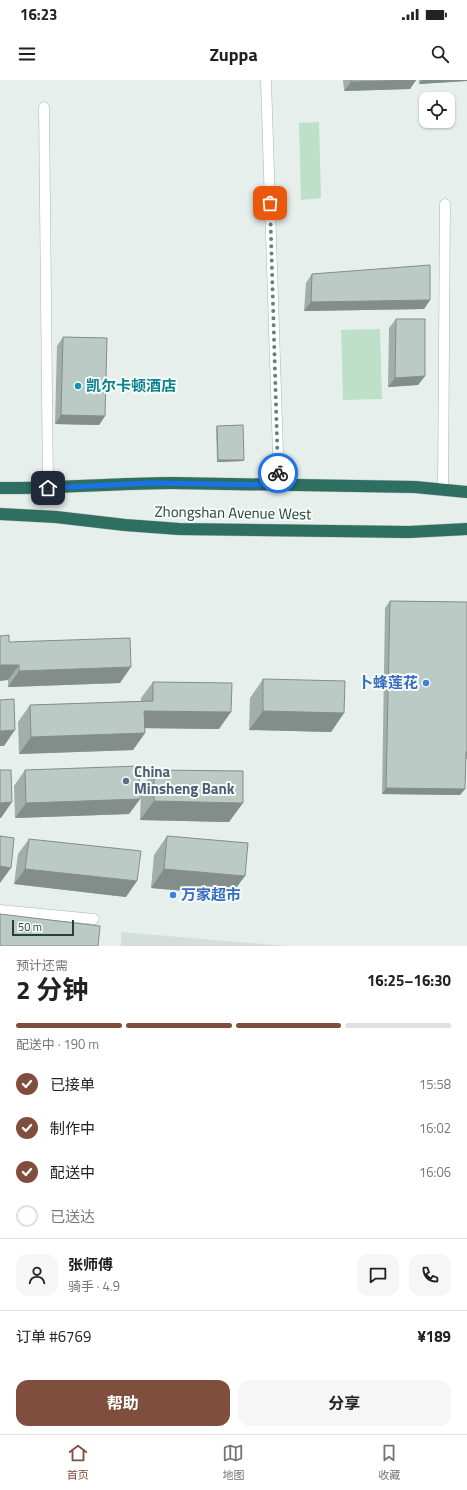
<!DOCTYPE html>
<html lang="zh">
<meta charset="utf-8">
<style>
body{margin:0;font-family:"Titillium Web","Noto Sans SC",sans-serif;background:#f6f6f6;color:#222;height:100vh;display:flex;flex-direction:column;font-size:15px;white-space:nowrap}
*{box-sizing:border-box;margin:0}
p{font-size:13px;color:#767676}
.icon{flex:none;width:22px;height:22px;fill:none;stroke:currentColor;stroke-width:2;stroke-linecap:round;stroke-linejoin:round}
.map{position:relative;height:866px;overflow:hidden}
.drawer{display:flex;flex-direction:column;background:#fff;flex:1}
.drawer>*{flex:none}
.tools{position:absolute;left:419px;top:12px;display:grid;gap:8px}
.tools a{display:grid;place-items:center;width:36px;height:36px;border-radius:8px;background:#fff;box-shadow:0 1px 3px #0004;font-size:20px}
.scale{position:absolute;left:12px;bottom:10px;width:62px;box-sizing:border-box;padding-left:4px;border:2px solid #24423a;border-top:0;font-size:11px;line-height:14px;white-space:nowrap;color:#24423a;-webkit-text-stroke:3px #f7fbf9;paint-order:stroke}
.pin{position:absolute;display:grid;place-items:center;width:34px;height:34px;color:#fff;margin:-17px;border-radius:8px;box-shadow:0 2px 6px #0006}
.courier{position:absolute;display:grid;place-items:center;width:40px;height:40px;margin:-20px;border:3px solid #1a73e8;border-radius:50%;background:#fff;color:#222;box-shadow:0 1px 5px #0007}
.summary em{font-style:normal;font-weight:700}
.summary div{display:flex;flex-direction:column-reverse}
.summary{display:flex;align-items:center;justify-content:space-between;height:68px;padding:0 16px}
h1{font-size:26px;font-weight:700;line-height:30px}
.bar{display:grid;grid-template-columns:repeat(4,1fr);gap:6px 4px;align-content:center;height:48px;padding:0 16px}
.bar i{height:5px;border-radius:3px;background:#e0e0e0}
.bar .selected{background:#804e3d}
.bar p{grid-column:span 4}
.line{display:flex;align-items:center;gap:10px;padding:0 16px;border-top:1px solid #e0e0e0}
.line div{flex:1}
.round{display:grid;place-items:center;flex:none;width:42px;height:42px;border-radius:12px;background:#f6f6f6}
ol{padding:0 16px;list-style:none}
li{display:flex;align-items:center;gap:12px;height:44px}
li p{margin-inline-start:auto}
li .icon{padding:4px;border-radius:50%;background:#804e3d;color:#fff;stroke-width:4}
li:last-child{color:#767676}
li i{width:22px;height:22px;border:2px solid #e0e0e0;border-radius:50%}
.primary-button{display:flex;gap:8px;margin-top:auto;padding:8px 16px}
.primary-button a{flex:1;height:46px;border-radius:12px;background:#804e3d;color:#fff;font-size:16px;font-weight:700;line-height:46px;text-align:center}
.primary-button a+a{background:#f6f6f6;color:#222}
.status{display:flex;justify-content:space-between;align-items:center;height:28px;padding:0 20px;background:#fff;direction:ltr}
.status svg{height:11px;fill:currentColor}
header{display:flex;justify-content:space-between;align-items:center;height:52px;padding:0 16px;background:#fff;font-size:18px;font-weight:700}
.dock{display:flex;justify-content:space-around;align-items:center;height:56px;border-top:1px solid #e0e0e0;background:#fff;font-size:11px;color:#767676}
.dock a{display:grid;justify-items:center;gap:2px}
.dock .selected{color:#804e3d}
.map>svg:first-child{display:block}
.built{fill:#d4dfda}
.green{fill:#bfe0c8}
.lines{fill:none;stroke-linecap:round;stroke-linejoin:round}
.street-casing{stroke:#a8b8b2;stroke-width:11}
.highway-casing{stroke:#c2cac8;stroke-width:13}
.street{stroke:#fff;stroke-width:10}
.highway{stroke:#2f6f62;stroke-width:12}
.wall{fill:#a1aea9}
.shaded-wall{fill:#838d89}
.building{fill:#bbcac4;stroke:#838d89}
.done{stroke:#687f78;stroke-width:4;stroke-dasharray:0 7.2}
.route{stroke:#1a73e8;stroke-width:5}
.culture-dot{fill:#0f9aa8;stroke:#f7fbf9;stroke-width:1.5}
.shop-dot{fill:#3f7fe0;stroke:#f7fbf9;stroke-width:1.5}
.service-dot{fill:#5c6f8a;stroke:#f7fbf9;stroke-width:1.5}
.labels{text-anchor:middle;stroke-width:4;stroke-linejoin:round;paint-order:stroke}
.culture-label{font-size:15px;font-weight:bold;fill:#0d838f;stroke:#f7fbf9;text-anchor:start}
.street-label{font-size:15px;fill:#24423a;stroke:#f7fbf9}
.shop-label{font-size:15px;font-weight:bold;fill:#366cbe;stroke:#f7fbf9;text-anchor:end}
.service-label{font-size:15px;font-weight:bold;fill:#4e5e75;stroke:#f7fbf9;text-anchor:start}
</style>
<div class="status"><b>16:23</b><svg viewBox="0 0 49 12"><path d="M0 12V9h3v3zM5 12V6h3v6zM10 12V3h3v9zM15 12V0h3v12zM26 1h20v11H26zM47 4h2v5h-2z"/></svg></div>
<header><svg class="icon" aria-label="menu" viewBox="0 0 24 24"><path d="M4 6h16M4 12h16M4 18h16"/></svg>Zuppa<svg class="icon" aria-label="search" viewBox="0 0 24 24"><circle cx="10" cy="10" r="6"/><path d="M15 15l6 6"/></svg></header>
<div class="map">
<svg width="467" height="866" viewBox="0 0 467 866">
<rect width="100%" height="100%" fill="#e6efeb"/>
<path class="built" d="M121 852 287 866H121Z"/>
<g class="green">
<path d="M319 42 321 118 301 120 299 43Z"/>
<path d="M380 249 382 319 343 320 341 250Z"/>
</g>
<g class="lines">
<defs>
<g id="street">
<path d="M266 0 279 405"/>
<path d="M44 27 48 409"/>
<path d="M443 409 445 124"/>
<path d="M0 830 94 839"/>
</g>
<g id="highway">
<path d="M0 408C57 409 114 403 172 403L415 407 467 412"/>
<path d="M0 434 56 437 125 445 179 449 409 452 467 449"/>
</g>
</defs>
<use href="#street" class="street-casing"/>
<use href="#highway" class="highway-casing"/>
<use href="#street" class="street"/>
<use href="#highway" class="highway"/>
</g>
<g class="wall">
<path d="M343 0H416L410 9 344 11Z"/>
<path d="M419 0H467V1L419 4Z"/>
<path d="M312 194 430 220 424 229 304 231 306 203Z"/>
<path d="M396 239 425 296 418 305 388 307 389 248Z"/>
<path d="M63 257 105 336 99 345 55 344 57 266Z"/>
<path d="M217 346 244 380 243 381 217 382 216 347Z"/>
<path d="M390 521 467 522V679H466L465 709 460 715 382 714 385 528Z"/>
<path d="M9 562 120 603 8 607Z"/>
<path d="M263 599 344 633 331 652 249 650 250 618Z"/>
<path d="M153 602 219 649 145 648V653L133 670 19 674 18 642 30 625 141 621V618Z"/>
<path d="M25 690 140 719 129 734 15 738 14 706Z"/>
<path d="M154 690 229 742 140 740 141 709Z"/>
<path d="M167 756 231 815 151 808 154 775Z"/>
<path d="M29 759 126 817 14 804 18 774Z"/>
</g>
<g class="shaded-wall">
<path d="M416 0 410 9 344 11 351 2Z"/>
<path d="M422 0H467V1L419 4Z"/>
<path d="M430 220 424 229 304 231 311 222Z"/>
<path d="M425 296 418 305 388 307 395 298Z"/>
<path d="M61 335 105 336 99 345 55 344Z"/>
<path d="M218 380H244L243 381 217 382Z"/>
<path d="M0 585H19L8 600 0 601Z"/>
<path d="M131 587 120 603 8 607 19 591Z"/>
<path d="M144 631 231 632 219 649 132 648Z"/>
<path d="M263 631 344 633 331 652 249 650Z"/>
<path d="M15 650 4 666H0V651Z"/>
<path d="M145 653 133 670 19 674 31 657Z"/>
<path d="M386 708 465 709 460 715 382 714Z"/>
<path d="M140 719 129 734 15 738 26 723Z"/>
<path d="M154 721 243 723 229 742 140 740Z"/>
<path d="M12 722 1 738H0V723Z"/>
<path d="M0 786 11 788 0 803Z"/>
<path d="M25 789 137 801 126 817 14 804Z"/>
<path d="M164 789 245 796 231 815 151 808Z"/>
</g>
<g class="building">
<path d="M351 0H416L351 2Z"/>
<path d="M430 185V220L311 222 312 194Z"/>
<path d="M396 239H425V296L395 298Z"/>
<path d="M63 257 107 258 105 336 61 335Z"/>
<path d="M243 345 244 380H218L217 346Z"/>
<path d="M390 521 467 522V672H466L465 709 386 708Z"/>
<path d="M9 555V562L130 558 131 587 19 591V585H0V556Z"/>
<path d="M263 599 345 601 344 633 263 631Z"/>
<path d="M153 602 232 603 231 632 144 631 145 653 31 657 30 625 153 621Z"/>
<path d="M14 619 15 650 0 651V620Z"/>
<path d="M139 686 140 719 26 723 25 690Z"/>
<path d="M0 690H11L12 722 0 723Z"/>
<path d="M154 690 243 691V723L154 721Z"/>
<path d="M0 756 14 758 11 788 0 786Z"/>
<path d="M167 756 248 763 245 796 164 789Z"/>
<path d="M29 759 141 771 137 801 25 789Z"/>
<path d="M0 834 100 846 98 866H0Z"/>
</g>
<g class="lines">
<path class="done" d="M270 123 278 393"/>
<path class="route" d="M48 408 150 403 279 405 278 393"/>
</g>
<circle class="culture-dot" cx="78" cy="306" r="4"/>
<g class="shop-dot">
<circle cx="426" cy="603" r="4"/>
<circle cx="173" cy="815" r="4"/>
</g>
<circle class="service-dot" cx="126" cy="701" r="4"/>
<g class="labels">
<g class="culture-label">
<text x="86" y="311">凯尔卡顿酒店</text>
</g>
<g class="street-label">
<text transform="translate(233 433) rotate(1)" y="5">Zhongshan Avenue West</text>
</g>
<g class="shop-label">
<text x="418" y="608">卜蜂莲花</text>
<text x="181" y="820" text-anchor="start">万家超市</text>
</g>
<g class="service-label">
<text x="134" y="697">China<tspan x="134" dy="17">Minsheng Bank</tspan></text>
</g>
</g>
</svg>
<div class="tools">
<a><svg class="icon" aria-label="locate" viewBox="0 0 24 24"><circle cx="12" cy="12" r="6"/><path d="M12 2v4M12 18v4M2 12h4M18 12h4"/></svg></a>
</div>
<div class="scale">50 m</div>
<div class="pin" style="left:270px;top:123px;background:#ea580c"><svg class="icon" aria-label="bag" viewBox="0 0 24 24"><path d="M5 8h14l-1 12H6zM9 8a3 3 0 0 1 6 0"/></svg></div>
<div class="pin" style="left:48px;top:408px;background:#1f2937"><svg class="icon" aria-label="home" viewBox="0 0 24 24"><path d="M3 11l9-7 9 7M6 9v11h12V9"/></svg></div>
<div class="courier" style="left:278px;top:393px"><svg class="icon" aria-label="bike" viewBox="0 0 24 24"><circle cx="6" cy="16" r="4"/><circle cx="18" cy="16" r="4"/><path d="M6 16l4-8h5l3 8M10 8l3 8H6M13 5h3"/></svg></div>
</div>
<section class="drawer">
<div class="summary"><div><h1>2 分钟</h1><p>预计还需</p></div><em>16:25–16:30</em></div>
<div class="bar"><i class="selected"></i><i class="selected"></i><i class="selected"></i><i></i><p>配送中 · 190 m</p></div>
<ol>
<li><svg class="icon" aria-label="check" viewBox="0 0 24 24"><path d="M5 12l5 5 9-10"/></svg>已接单<p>15:58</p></li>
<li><svg class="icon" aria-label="check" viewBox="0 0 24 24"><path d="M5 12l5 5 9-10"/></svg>制作中<p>16:02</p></li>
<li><svg class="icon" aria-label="check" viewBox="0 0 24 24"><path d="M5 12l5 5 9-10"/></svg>配送中<p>16:06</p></li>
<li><i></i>已送达</li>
</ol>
<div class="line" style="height:72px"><a class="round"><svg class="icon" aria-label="person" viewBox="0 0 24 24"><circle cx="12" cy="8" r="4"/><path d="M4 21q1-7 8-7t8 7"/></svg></a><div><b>张师傅</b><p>骑手 · 4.9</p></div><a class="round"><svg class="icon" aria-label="chat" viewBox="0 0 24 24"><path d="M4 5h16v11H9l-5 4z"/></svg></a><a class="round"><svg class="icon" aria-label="phone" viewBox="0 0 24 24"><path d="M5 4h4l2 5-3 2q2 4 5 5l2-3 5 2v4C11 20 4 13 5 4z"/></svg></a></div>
<div class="line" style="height:52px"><div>订单 #6769</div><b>¥189</b></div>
<div class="primary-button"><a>帮助</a><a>分享</a></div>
</section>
<nav class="dock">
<a class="selected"><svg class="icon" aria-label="home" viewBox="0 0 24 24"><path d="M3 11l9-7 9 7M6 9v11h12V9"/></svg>首页</a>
<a><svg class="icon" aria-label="map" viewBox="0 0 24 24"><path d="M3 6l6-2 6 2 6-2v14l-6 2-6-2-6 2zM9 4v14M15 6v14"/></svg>地图</a>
<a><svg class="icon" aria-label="saved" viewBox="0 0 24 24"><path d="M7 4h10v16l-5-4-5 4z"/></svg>收藏</a>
</nav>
